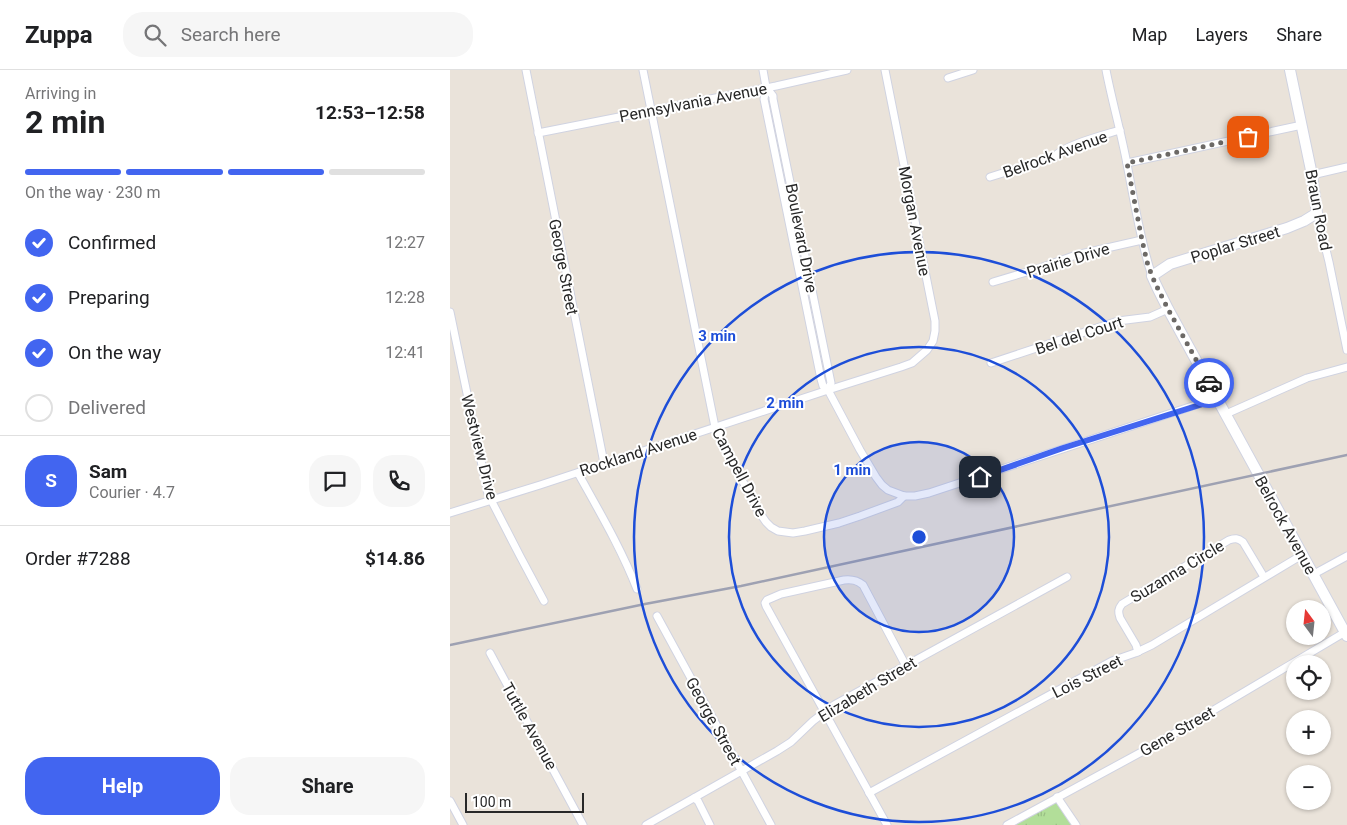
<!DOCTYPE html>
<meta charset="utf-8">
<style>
body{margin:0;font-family:Roboto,sans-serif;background:#f6f6f6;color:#202124;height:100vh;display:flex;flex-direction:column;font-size:19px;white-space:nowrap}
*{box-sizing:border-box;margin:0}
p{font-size:16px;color:#757577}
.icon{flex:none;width:28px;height:28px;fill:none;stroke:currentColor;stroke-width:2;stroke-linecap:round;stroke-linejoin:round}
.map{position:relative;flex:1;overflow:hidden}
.sheet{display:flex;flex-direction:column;background:#fff;width:450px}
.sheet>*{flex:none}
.needle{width:32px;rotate:345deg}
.tools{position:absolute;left:836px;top:530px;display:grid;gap:10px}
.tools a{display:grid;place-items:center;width:45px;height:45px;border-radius:50%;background:#fff;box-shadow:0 1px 4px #0004;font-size:25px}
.scale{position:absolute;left:15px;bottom:12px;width:119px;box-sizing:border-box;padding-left:5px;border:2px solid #282828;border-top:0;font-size:14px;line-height:18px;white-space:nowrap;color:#282828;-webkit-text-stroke:4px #fff;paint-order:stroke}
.pin{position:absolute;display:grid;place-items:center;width:42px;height:42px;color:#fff;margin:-21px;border-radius:10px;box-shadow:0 2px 8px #0006}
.courier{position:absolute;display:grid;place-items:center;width:50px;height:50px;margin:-25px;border:4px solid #4265f0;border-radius:50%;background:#fff;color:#222;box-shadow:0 1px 6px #0007}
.overview em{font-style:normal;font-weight:700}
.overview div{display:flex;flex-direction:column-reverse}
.overview{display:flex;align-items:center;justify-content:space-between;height:85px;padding:0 25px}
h1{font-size:32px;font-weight:700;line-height:38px}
.bar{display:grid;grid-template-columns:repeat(4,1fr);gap:8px 5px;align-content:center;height:60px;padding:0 25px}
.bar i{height:6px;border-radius:4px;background:#e0e0e0}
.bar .on{background:#4265f0}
.bar p{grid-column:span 4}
.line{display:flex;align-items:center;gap:12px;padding:0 25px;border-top:1px solid #e0e0e0}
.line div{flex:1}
.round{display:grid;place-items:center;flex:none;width:52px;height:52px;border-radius:20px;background:#f6f6f6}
ol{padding:0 25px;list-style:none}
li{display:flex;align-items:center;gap:15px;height:55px}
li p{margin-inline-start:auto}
li .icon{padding:5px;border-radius:50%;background:#4265f0;color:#fff;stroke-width:4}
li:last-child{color:#757577}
li i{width:28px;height:28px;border:2px solid #e0e0e0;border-radius:50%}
.action{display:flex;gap:10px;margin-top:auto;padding:10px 25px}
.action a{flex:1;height:58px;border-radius:20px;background:#4265f0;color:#fff;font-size:20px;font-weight:700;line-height:58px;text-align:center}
.action a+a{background:#f6f6f6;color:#202124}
header{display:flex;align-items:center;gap:30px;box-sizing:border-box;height:70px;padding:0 25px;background:#fff;border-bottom:1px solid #e0e0e0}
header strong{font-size:24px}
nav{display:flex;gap:28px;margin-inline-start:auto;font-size:18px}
.search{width:350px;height:45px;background:#f6f6f6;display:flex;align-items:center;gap:12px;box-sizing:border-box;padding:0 18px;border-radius:20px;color:#757577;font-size:19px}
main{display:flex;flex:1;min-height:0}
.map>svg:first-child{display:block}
.grass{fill:url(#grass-tufts)}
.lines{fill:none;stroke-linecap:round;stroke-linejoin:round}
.street-casing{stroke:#d0d3e1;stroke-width:9}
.secondary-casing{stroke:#d0d3e1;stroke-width:12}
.street{stroke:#fff;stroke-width:7}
.secondary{stroke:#fff;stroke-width:10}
.rail{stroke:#9ea1b2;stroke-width:2.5}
.done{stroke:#6c6966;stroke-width:5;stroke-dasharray:0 9}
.route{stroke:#4265f0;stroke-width:6}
.ring{fill:none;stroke:#1d4ed8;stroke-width:2.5}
.labels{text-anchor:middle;stroke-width:4;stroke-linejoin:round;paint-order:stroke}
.street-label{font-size:16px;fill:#282828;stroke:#fff}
.centre{fill:#1d4ed8;stroke:#fff;stroke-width:2.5}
.ring-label{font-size:15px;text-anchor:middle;font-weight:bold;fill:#1d4ed8;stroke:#fff;stroke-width:4;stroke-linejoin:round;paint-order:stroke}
</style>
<header>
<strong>Zuppa</strong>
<div class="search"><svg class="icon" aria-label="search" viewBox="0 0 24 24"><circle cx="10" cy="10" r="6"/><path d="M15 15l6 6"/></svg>Search here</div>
<nav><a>Map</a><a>Layers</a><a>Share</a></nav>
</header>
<main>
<section class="sheet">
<div class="overview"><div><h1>2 min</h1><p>Arriving in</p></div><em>12:53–12:58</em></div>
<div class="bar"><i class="on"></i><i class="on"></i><i class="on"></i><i></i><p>On the way · 230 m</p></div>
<ol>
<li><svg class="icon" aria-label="check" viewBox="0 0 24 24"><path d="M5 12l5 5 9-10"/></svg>Confirmed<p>12:27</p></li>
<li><svg class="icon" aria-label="check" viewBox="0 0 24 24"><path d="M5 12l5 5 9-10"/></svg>Preparing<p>12:28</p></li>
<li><svg class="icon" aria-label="check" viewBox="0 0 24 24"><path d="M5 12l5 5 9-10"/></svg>On the way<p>12:41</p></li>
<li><i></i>Delivered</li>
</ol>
<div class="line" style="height:90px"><b class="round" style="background:#4265f0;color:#fff">S</b><div><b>Sam</b><p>Courier · 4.7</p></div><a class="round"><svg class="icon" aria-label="chat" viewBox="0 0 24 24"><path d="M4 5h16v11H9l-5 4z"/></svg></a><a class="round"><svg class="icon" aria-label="phone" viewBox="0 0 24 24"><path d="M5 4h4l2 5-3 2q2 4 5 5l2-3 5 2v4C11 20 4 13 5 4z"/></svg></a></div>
<div class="line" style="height:65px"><div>Order #7288</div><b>$14.86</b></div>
<div class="action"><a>Help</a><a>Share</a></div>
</section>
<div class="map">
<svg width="897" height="755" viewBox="0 0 897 755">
<defs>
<pattern id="grass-tufts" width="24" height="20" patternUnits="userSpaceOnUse" patternTransform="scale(1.25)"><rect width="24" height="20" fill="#b2de99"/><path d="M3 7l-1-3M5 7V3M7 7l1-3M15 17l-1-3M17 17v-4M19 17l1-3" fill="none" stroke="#99be84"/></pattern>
</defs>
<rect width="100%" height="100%" fill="#eae3da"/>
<path class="grass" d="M607 727 626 755H557Z"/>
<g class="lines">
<defs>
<g id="street">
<path d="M76 0 154 393"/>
<path d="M193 0 265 357 307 439 316 452 321 457 328 461 343 463 355 461 389 453 410 446 448 432 454 426"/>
<path d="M313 0 316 17 314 29 371 309 373 316 378 320 410 380 426 407 432 415 438 420 454 426H465L479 423 767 328"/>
<path d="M656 0C662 31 671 62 677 94 684 130 690 170 702 206"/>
<path d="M498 8 523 0"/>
<path d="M316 17 323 26V29L381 313 378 320"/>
<path d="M88 63 326 16 397 0"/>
<path d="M677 93 852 55"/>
<path d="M862 105 897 97"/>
<path d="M540 107 604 87C614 75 654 65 670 60"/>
<path d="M867 143 879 192 897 280"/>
<path d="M543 212 590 198 626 185 692 170"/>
<path d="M0 242 38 424 70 486 94 531"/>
<path d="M541 293 668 251 700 247 718 239"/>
<path d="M776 344 857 308 897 297"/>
<path d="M128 403C149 441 171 478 187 519"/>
<path d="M0 443 90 415 378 320 451 297 462 293 477 280 483 271 485 261V251L435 0"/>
<path d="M864 504 897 486"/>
<path d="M207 546 321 755"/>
<path d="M688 582 686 575 670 548C668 542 668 539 672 534L779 470C785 468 788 468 793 472L814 507"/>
<path d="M40 583 133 755"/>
<path d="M419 723 662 591 685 583 702 575 852 485"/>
<path d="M607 727 626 755"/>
<path d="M244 728 248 731 260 755"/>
<path d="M0 731 13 755"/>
<path d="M196 755 327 681 341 672 363 651 384 635 617 507"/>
<path d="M437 755 316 536 315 533 317 530 331 524 394 510C402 509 407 510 413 515L456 596"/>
<path d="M557 755 708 673 897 561"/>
</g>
<path id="secondary" d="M840 0 862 105 867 143 854 151 837 158 720 194 702 206 707 217 718 239 897 566"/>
</defs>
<use href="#street" class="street-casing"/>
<use href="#secondary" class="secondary-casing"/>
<use href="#street" class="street"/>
<use href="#secondary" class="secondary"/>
<path class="rail" d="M0 575 195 534 291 516 897 385"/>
</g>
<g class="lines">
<path class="done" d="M759 313 718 239 707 217 702 206 697 192 692 170 677 93 798 67"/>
<path class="route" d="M530 407 613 378 759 332 767 328 759 313"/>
</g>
<circle cx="469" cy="467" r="95" fill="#1d4ed8" fill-opacity=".12"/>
<g class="ring">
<circle cx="469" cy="467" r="95"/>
<circle cx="469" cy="467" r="190"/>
<circle cx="469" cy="467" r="285"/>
</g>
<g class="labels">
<g class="street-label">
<text transform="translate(243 32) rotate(-11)" y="6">Pennsylvania Avenue</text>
<text transform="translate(605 84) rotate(-20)" y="6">Belrock Avenue</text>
<text transform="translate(869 140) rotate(79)" y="6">Braun Road</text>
<text transform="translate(465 151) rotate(79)" y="6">Morgan Avenue</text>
<text transform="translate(352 168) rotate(79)" y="6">Boulevard Drive</text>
<text transform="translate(785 174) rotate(-17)" y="6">Poplar Street</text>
<text transform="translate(618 190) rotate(-17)" y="6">Prairie Drive</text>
<text transform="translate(114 197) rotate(79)" y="6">George Street</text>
<text transform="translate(629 265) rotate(-18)" y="6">Bel del Court</text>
<text transform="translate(30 377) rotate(76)" y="6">Westview Drive</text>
<text transform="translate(188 382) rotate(-18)" y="6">Rockland Avenue</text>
<text transform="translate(290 402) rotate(62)" y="6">Campell Drive</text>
<text transform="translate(836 455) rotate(61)" y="6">Belrock Avenue</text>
<text transform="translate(727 501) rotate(-31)" y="6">Suzanna Circle</text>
<text transform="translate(637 606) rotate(-27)" y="6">Lois Street</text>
<text transform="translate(417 619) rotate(-31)" y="6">Elizabeth Street</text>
<text transform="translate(264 651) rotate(61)" y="6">George Street</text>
<text transform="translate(80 656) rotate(61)" y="6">Tuttle Avenue</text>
<text transform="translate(727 661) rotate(-30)" y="6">Gene Street</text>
</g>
</g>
<circle cx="469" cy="467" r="8" class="centre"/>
<g class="ring-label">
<text x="267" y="271">3 min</text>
<text x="335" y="338">2 min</text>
<text x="402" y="405">1 min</text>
</g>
</svg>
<div class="tools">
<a><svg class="needle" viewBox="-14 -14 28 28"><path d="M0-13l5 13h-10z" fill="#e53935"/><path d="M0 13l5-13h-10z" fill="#757577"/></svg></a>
<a><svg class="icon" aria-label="locate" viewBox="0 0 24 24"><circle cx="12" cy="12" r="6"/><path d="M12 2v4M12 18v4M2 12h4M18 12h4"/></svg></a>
<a>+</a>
<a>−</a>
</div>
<div class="scale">100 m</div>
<div class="pin" style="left:798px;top:67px;background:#ea580c"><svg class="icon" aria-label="bag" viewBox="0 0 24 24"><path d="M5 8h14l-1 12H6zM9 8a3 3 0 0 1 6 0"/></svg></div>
<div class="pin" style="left:530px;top:407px;background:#1f2937"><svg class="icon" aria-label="home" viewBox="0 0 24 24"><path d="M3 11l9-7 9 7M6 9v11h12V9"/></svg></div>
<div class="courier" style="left:759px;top:313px"><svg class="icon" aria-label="car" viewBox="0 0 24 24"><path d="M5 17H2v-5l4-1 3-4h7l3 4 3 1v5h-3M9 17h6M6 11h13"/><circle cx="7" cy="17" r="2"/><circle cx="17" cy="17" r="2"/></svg></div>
</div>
</main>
